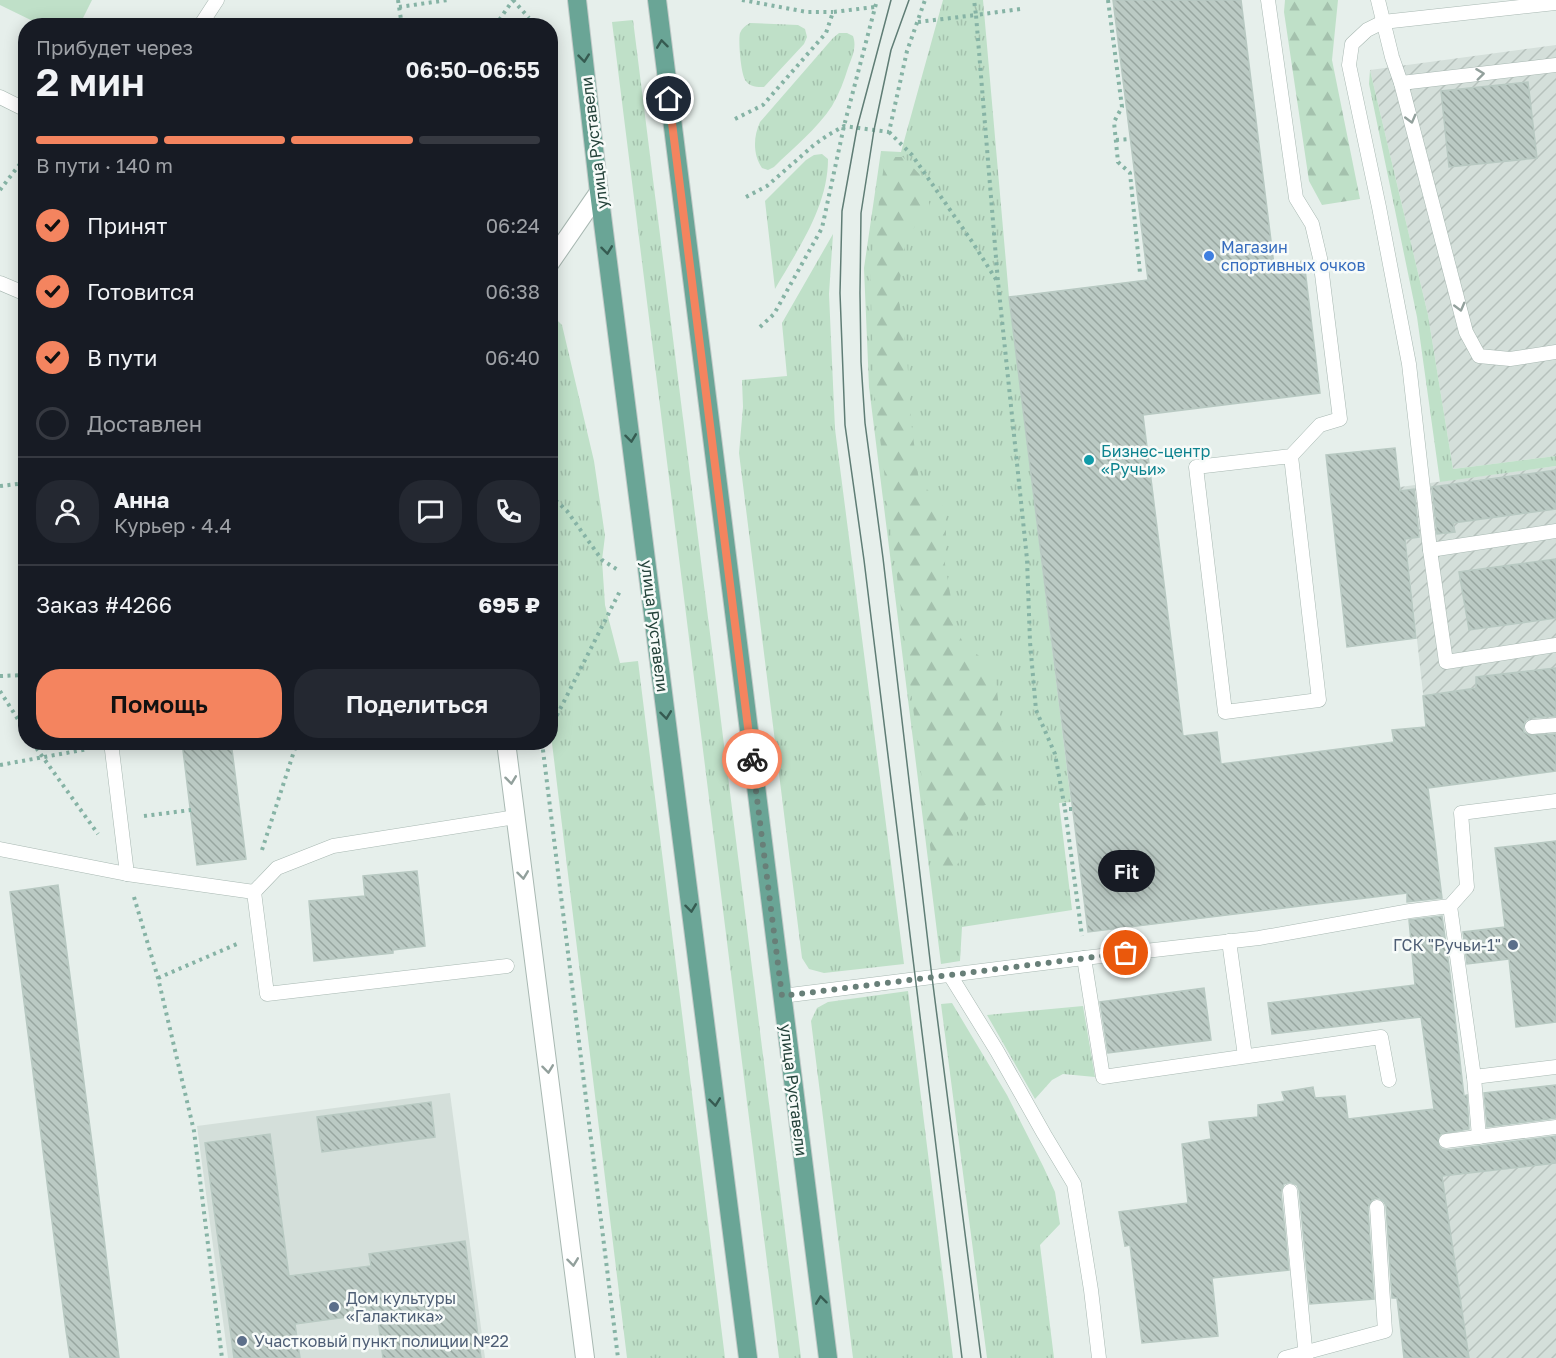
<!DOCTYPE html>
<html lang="ru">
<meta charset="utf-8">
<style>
body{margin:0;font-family:"Golos Text",sans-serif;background:#242831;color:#f1f3f6;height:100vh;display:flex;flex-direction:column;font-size:22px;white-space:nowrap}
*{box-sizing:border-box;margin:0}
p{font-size:20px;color:#9ea1a6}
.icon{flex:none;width:33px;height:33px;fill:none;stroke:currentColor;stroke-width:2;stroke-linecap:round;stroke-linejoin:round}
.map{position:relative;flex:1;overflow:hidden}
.panel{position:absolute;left:18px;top:18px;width:540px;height:732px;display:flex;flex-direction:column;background:#171b24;border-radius:24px;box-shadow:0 3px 15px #0003}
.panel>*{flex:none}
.pin{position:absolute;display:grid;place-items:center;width:51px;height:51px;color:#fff;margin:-26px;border:3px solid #fff;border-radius:50%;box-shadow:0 2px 6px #0007}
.courier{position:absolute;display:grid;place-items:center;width:60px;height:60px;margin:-30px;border:4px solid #f4845f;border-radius:50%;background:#fff;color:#222;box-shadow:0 2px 8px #0007}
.bubble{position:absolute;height:42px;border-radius:21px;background:#171b24;box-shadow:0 3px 15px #0003;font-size:20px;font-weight:600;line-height:42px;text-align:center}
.overview em{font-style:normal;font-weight:600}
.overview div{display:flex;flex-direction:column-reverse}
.overview{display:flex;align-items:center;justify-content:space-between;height:102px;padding:0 18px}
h1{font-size:39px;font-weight:600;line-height:45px}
.bar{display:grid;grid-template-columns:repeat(4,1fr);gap:9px 6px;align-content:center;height:72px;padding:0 18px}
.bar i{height:8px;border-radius:4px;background:#363941}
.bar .on{background:#f4845f}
.bar p{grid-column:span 4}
.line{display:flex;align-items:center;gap:15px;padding:0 18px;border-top:2px solid #363941}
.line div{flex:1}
.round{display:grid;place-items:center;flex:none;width:63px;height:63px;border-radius:24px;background:#242831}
ol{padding:0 18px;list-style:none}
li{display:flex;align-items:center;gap:18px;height:66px}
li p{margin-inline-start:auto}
li .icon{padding:6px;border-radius:50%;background:#f4845f;color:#111;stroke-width:4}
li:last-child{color:#9ea1a6}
li i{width:33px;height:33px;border:3px solid #363941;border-radius:50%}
.button{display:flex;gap:12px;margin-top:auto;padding:12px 18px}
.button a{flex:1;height:69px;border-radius:24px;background:#f4845f;color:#111;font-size:24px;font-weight:600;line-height:69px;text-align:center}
.button a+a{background:#242831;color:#f1f3f6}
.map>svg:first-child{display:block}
.built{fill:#d4dfda}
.industrial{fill:url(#industrial-furrows)}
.grass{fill:url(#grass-tufts)}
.forest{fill:url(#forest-firs)}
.park{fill:#bfe0c8}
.building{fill:url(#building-back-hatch);stroke:#b8c9c2;stroke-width:1.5}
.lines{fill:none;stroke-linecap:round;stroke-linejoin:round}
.lane-casing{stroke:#a8b8b2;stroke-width:15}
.street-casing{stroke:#a8b8b2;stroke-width:20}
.primary-casing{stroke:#c2cac8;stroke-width:20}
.path{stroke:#86b3a5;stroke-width:4;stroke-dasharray:3 4.5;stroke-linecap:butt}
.lane{stroke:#fff;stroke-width:14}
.street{stroke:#fff;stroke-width:18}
.primary{stroke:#6aa596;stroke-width:18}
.tram{stroke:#5f7d75;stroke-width:1.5}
.oneway{stroke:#365b51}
.oneway2{stroke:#92a09c}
.done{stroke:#687f78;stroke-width:6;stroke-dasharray:0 10.8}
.route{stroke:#f4845f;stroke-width:8}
.shop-dot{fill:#3f7fe0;stroke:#f7fbf9;stroke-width:2}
.culture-dot{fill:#0f9aa8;stroke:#f7fbf9;stroke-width:2}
.service-dot{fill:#5c6f8a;stroke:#f7fbf9;stroke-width:2}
.labels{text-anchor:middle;stroke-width:5;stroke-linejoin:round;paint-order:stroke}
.street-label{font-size:16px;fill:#24423a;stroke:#f7fbf9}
.shop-label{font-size:16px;fill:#366cbe;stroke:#f7fbf9;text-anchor:start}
.culture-label{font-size:16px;fill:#0d838f;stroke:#f7fbf9;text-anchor:start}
.service-label{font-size:16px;fill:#4e5e75;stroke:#f7fbf9;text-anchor:start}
</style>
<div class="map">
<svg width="1556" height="1358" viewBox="0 0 1556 1358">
<defs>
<pattern id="industrial-furrows" width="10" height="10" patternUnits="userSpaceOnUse" patternTransform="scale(1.5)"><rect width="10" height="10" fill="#d4dfda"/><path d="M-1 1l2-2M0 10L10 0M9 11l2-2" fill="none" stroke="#b6c1bc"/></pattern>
<pattern id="grass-tufts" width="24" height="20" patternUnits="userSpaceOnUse" patternTransform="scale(1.5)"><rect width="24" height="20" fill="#bfe0c8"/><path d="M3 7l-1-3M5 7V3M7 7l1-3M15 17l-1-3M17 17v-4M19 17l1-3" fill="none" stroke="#a4c1ad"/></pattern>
<pattern id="forest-firs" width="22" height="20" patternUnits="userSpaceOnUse" patternTransform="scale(1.5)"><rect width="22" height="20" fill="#bfe0c8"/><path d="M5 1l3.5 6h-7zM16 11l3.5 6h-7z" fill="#a4c1ad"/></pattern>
<pattern id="building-back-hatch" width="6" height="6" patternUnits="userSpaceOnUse" patternTransform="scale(1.5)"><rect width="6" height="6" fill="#bbcac4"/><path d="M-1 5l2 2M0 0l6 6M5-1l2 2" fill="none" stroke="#98a6a0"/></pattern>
</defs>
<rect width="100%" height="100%" fill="#e6efeb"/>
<path class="built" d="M450 1093 485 1358H228L197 1126Z"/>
<g class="industrial">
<path d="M1556 45V456L1453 469 1428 315 1370 70Z"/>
<path d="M1556 466V738L1430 756 1400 487Z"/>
<path d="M1556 1163V1358H1469L1442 1176Z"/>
</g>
<g class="grass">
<path d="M943 0H983L1009 297 1071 802 1059 803 1072 910 962 927 960 961 941 964 869 387 864 268 881 151 901 152Z"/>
<path d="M633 20 801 1358H779L612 22Z"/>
<path d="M750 23 798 25 805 29 807 37 804 44 764 87C757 87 750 87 746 81 741 76 738 40 740 33 742 28 746 25 750 23Z"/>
<path d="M839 33H847L853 36C857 47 852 57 848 68 844 81 839 94 832 106 817 129 793 148 774 167L768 170 762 168C753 155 753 137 760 122L833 38Z"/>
<path d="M1370 70 1428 315 1453 469 1556 456V466L1440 482 1417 317 1369 84Z"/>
<path d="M822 154 828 159C828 207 798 249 775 289L765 201 806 160 814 155Z"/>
<path d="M833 234 829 294 835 429 904 964 824 973 809 969 802 958 739 453 743 407 742 380 787 376 782 323Z"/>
<path d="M551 314 562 325 594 461 605 536 602 560 605 605 620 663 638 661 725 1358H627L551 735Z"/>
<path d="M908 991 953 1358H853L811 1021 817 1008 828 1002Z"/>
<path d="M952 1003 1007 1095 1043 1166 1055 1192 1060 1224 1040 1245 1054 1358H987L941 1004Z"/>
<path d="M1083 1006 1095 1077 1063 1074 1052 1080 1035 1099 987 1015Z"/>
</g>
<g class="forest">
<path d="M1285 0H1338L1332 60 1360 199 1322 205 1309 181 1284 12Z"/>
<path d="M885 157H903L923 178 930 207 906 238 898 293 907 355 911 421 919 481 945 508 946 531 945 564 956 627 963 643 984 660 996 682 1008 785 1003 796 970 813 966 824 955 834 959 862 950 873H939L933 870 874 389 870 269Z"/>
</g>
<path class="park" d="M0 0H92L79 26 41 25 0 5Z"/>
<g class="building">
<path d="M1113 0H1241L1274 265 1304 261 1320 393 1143 415 1183 736 1217 732 1221 764 1394 742 1392 730 1426 727 1423 696 1476 688V677L1556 668V716L1531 718 1526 720 1523 727 1524 732 1529 735 1556 734V771L1428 788 1442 898 1407 902V893L1088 932 1009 297 1148 280Z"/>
<path d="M1528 82 1537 158 1449 167 1441 91Z"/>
<path d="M1395 448 1400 491 1414 489 1419 537 1405 539 1416 638 1347 647 1326 455Z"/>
<path d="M1556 470V509L1453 523 1455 532 1437 534 1432 487Z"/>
<path d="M1556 559V618L1469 630 1459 572Z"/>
<path d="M182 742H231L246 859 197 865Z"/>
<path d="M1556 841V1022L1516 1027 1509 959 1467 964 1463 932 1505 927 1495 848Z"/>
<path d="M417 871 425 946 393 950V953L314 961 309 901 365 896 363 876Z"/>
<path d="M58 885 94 1158 119 1358H70L66 1331 10 892Z"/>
<path d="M1442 916 1449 966 1464 1096 1467 1095 1469 1129 1441 1134 1438 1138 1439 1146 1442 1149 1447 1150 1556 1136V1163L1442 1176 1469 1358H1404L1397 1298H1392L1386 1206 1384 1202 1380 1199 1376 1198 1372 1200 1368 1208 1374 1299 1310 1304 1299 1190 1297 1185 1290 1182 1284 1184 1281 1192 1289 1270 1212 1278 1218 1336 1142 1343 1130 1245 1125 1246 1119 1212 1188 1203 1182 1144 1211 1139 1209 1122 1258 1117V1105L1285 1101 1282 1092 1313 1087 1315 1098 1345 1096 1348 1119 1434 1109 1421 1017 1272 1034 1268 1003 1415 985 1409 920Z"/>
<path d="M1204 988 1211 1040 1108 1053 1100 1002Z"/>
<path d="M1556 1085V1118L1487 1127 1484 1093Z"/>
<path d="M431 1102 435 1137 322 1152 317 1117Z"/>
<path d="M270 1134 289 1276 371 1266 369 1254 465 1241 481 1358H383L377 1313 295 1324 300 1358H234L205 1143Z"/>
</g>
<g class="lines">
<defs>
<g id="lane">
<path d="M1268 0 1296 198 1312 224 1320 258 1340 419 1320 425 1291 456 1319 700 1225 712 1196 467 1291 456"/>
<path d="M1378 0 1392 57 1401 83 1466 332 1479 356 1510 359 1556 352"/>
<path d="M1556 3 1383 22 1367 30 1352 44 1349 65 1379 207 1409 364 1430 550 1446 662 1556 645"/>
<path d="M200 26 217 0"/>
<path d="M1401 83 1556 65"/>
<path d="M0 97 26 110"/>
<path d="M0 283 26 294"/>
<path d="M1430 550 1556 531"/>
<path d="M1532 727 1556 725"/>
<path d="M111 742 127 874 254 892 277 868 333 846 516 817"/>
<path d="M0 849 127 874"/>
<path d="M254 892 267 994 507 966"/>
<path d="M1450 906 1474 1077 1556 1067"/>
<path d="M1229 941 1245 1056"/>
<path d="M1084 958 1103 1077 1381 1037 1389 1080"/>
<path d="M950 975 997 1051 1044 1134 1074 1184 1091 1290 1099 1358"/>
<path d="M782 996 1084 958 1259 938 1410 911 1450 906 1467 887 1461 813 1556 801"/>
<path d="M1474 1077 1479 1137"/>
<path d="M1446 1141 1556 1127"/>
<path d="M1290 1191 1306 1358"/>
<path d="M1285 1358 1385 1331 1377 1207"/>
</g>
<g id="street">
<path d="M550 263 599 192"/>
<path d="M506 742 585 1358"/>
</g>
<g id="primary">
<path d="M577 0 599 192 748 1358"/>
<path d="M657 0 828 1358"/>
</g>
</defs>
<use href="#lane" class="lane-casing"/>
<use href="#street" class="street-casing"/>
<use href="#primary" class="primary-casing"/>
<g class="path">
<path d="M398 0 402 26"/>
<path d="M513 0 529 18"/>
<path d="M742 0 807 12H833"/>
<path d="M1108 0 1122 107 1114 122 1118 162 1130 173 1140 273"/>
<path d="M399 7 448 0"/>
<path d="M1020 9 976 15 998 282 1027 559 1030 642 1036 710 1055 754 1065 809"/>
<path d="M918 22 976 15 974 0"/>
<path d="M495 26 513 0"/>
<path d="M735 119 763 105 826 33 833 12 875 7"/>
<path d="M889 132 912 155 973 243 997 281"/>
<path d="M1116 140 1130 139"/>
<path d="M0 190 26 156"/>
<path d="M746 197 767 186 814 145 828 135 844 126 889 132 907 51 925 0"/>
<path d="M760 327 774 314 822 228 844 126 877 0"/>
<path d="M0 486 26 483"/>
<path d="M550 495 567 511 602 560 618 570"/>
<path d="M0 676 26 675"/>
<path d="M0 691 26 732"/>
<path d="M550 729 621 589"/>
<path d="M32 742 98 834"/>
<path d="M542 742 618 1358"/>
<path d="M0 765 88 749"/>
<path d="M1072 809H1065L1082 936"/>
<path d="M144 816 191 810"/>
<path d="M262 850 297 742"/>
<path d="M134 897 158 978 194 1131 222 1358"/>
<path d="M158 978 237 944"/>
</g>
<use href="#lane" class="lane"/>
<use href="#street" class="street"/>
<use href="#primary" class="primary"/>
<g class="tram">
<path d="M891 0 857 128 842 211 840 293 845 425 864 560 962 1358"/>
<path d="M909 0 891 50 874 130 861 213 860 293 861 362 865 423 883 558 932 977 981 1358"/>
</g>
</g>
<defs><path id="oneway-chevron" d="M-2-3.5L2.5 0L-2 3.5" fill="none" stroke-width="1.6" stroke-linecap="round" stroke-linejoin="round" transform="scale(1.5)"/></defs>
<g class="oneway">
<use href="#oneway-chevron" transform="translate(662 44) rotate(-97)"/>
<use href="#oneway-chevron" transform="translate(584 58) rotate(84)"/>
<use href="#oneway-chevron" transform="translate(607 250) rotate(83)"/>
<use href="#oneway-chevron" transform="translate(631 438) rotate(83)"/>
<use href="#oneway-chevron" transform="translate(666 715) rotate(83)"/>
<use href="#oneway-chevron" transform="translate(691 908) rotate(83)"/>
<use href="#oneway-chevron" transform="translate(715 1102) rotate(83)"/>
<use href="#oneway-chevron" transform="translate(821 1300) rotate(-97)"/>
</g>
<g class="oneway2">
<use href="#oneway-chevron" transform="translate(1480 74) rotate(-7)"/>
<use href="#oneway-chevron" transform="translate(1411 119) rotate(75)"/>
<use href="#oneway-chevron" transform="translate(1460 307) rotate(75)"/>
<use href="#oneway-chevron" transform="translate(511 780) rotate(83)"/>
<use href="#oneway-chevron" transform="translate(523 875) rotate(83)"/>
<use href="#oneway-chevron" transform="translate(548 1069) rotate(83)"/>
<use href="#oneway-chevron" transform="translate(573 1262) rotate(83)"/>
</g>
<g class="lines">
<path class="done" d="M752 759 782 996 1126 953"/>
<path class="route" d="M669 99 752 759"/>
</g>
<circle class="shop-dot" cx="1209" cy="256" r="6"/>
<circle class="culture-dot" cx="1089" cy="460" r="6"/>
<g class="service-dot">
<circle cx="1513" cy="945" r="6"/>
<circle cx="334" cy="1307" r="6"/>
<circle cx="242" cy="1341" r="6"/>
</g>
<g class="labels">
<g class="street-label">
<text transform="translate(594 143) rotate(-97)" y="6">улица Руставели</text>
<text transform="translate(655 626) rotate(83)" y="6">улица Руставели</text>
<text transform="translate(794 1090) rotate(83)" y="6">улица Руставели</text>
</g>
<g class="shop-label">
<text x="1221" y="253">Магазин<tspan x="1221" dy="18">спортивных очков</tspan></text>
</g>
<g class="culture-label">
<text x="1101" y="457">Бизнес-центр<tspan x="1101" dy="18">«Ручьи»</tspan></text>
</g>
<g class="service-label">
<text x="1501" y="951" text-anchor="end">ГСК "Ручьи-1"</text>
<text x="346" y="1304">Дом культуры<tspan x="346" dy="18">«Галактика»</tspan></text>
<text x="254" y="1347">Участковый пункт полиции №22</text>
</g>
</g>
</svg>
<div class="pin" style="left:1126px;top:953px;background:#ea580c"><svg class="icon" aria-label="bag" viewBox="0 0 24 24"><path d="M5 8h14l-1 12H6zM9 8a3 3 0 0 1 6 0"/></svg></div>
<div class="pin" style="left:669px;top:99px;background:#1f2937"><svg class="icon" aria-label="home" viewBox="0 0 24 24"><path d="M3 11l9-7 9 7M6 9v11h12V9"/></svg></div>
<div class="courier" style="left:752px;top:759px"><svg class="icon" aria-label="bike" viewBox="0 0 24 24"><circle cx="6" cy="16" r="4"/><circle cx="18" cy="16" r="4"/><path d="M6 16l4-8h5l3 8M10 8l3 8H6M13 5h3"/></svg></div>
<div class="bubble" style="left:1098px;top:850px;width:57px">Fit</div>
<section class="panel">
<div class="overview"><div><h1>2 мин</h1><p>Прибудет через</p></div><em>06:50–06:55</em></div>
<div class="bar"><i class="on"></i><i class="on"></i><i class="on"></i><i></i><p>В пути · 140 m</p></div>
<ol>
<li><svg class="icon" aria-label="check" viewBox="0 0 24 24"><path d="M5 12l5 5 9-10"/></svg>Принят<p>06:24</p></li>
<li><svg class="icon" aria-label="check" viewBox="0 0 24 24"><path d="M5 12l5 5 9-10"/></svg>Готовится<p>06:38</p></li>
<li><svg class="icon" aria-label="check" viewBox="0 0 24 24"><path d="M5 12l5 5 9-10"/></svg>В пути<p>06:40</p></li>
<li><i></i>Доставлен</li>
</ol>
<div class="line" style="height:108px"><a class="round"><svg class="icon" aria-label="person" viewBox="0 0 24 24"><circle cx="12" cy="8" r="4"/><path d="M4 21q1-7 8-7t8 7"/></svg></a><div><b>Анна</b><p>Курьер · 4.4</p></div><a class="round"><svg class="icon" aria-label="chat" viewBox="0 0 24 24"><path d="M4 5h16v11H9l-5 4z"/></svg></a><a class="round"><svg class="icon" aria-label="phone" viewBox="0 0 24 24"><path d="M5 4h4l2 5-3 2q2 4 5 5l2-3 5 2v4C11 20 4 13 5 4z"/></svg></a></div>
<div class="line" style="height:78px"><div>Заказ #4266</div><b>695 ₽</b></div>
<div class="button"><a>Помощь</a><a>Поделиться</a></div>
</section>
</div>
